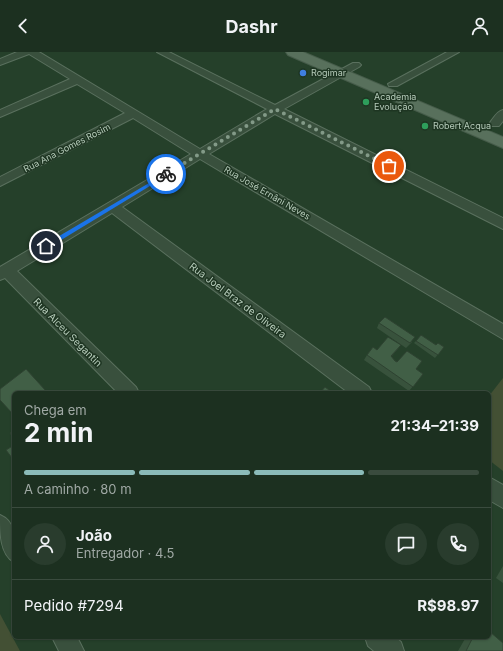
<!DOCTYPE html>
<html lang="pt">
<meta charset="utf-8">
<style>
body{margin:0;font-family:Inter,sans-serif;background:#293c2d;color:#f1f3f6;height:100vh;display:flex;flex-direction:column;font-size:15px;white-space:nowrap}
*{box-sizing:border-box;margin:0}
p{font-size:13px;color:#a0a9a5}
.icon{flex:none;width:22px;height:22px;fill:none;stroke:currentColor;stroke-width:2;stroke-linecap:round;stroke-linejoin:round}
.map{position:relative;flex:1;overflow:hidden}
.side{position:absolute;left:12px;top:339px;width:479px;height:248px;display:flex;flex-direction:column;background:#1c3020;border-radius:6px;box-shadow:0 1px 3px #0004,0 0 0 1px #3a4b3e}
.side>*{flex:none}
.pin{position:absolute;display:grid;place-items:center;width:34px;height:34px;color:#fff;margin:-17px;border:2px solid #fff;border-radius:50%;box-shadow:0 1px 4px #0007}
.courier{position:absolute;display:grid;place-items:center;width:40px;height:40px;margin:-20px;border:3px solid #1a73e8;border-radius:50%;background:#fff;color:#222;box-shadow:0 1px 5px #0007}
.headline em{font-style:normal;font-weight:700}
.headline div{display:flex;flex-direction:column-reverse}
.headline{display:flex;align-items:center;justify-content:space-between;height:68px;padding:0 12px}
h1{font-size:26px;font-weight:700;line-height:30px}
.bar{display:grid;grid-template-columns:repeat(4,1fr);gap:6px 4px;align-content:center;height:48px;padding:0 12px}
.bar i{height:5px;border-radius:3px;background:#3a4b3e}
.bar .selected{background:#8bbbb9}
.bar p{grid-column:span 4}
.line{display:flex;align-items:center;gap:10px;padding:0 12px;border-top:1px solid #3a4b3e}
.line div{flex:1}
.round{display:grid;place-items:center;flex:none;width:42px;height:42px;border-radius:21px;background:#293c2d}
header{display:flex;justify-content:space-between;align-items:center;height:52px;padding:0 12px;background:#1c3020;font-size:18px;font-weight:700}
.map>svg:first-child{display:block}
.green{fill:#435034}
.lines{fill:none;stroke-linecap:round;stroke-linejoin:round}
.street-casing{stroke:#5a705e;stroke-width:2}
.primary-casing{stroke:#465c4a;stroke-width:2}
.street{fill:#39503d;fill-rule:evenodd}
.primary{fill:#58705c;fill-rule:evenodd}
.wall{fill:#38523c}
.shaded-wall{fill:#2e4231}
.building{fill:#415f46;stroke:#2e4231}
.route{fill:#1a73e8}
.done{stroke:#839a88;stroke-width:4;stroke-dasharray:0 7.2}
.shop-dot{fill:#3f7fe0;stroke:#1e3522;stroke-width:1.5}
.leisure-dot{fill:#2e9e5b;stroke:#1e3522;stroke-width:1.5}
.labels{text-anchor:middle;stroke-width:3;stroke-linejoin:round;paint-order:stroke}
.far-poi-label{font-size:9px;fill:#b6cbba;stroke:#1e3522;text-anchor:start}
.far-street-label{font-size:9px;fill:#b6cbba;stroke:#1e3522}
.street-label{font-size:10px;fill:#b6cbba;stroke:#1e3522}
</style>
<header><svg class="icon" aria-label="back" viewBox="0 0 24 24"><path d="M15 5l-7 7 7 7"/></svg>Dashr<svg class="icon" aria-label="person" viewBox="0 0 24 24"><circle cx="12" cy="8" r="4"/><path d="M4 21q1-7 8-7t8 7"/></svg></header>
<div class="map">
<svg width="503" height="599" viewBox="0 0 503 599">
<rect width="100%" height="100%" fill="#25402a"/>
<g class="green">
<path d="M503 326V419L489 408V344Z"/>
<path d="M0 562 20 599H0Z"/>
</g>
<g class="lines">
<defs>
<g id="street">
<path d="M17 0H39L200 97 267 57 157 0H169L275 53 353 11H359L361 13 359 15 284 57 503 166V177L275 62 209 102 503 272V287L200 107 122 155 369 335 372 341H349L112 161 17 219 136 335 139 341H118L5 226 0 228V215L191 102 133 66 0 134V125L125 61 77 32 0 65V58L70 27 29 2 0 13V7Z"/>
<path d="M447 0H459L397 34H389L388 32Z"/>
<path d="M503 58V69L499 74H491L489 72C493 67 497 59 503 58Z"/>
<path d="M489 425 503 433V456L489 448Z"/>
<path d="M0 463C19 471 14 493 14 510 0 502 0 481 0 463Z"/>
<path d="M52 585H77L84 599H59Z"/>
<path d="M365 585H395L401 590 404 599H374L368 594Z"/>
</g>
<path id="primary" d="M286 0H303L503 85V96L288 3Z"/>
</defs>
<use href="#street" class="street-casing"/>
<use href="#primary" class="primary-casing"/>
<use href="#street" class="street"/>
<use href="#primary" class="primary"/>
</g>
<g class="wall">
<path d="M379 271 412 290 406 296 377 276Z"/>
<path d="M416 289 436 293 444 295 435 306 414 291Z"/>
<path d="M401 293 397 298 391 305 397 310 416 317 423 322 409 339 364 308 367 303 377 298Z"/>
<path d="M503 514V531L496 526Z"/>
<path d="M466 585H489L503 599H458Z"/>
</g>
<g class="shaded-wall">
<path d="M401 293 397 298 388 309 391 304Z"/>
<path d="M26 317 31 322 48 341H44Z"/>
<path d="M14 357V362L11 360Z"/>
</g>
<g class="building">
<path d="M385 265 415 285 410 291 379 271Z"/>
<path d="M421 283 436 293 438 291 444 295 438 303 416 289Z"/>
<path d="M388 285 401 293 391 304 395 309 397 310 407 299 422 309 416 317 423 322 413 335 367 303 373 295 377 298Z"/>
<path d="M26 317 46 339 44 341H14V357L11 360 0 348V337Z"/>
<path d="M325 335 333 341H320Z"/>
<path d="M14 378V387L10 381Z"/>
<path d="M14 393V404L12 406 6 398Z"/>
<path d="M489 579 503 591V599H466L473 585H489Z"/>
</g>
<path class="route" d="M166 121 168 123 48 196H44V193Z"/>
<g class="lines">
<path class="done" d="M166 122 275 57 389 114"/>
</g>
<circle class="shop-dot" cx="303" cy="21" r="4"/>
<g class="leisure-dot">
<circle cx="366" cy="50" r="4"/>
<circle cx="425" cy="74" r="4"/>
</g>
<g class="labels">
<g class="far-poi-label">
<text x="311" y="24">Rogimar</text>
<text x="374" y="48">Academia<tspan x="374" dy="10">Evolução</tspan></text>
<text x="433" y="77">Robert Acqua</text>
</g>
<g class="far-street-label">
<text transform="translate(67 96) rotate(-27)" y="3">Rua Ana Gomes Rosim</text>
<text transform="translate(267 141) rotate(30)" y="3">Rua José Ernâni Neves</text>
</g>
<g class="street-label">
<text transform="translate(238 248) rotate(37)" y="4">Rua Joel Braz de Oliveira</text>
<text transform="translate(68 280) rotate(45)" y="4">Rua Alceu Segantin</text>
</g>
</g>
</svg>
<div class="pin" style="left:389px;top:114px;background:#ea580c"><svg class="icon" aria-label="bag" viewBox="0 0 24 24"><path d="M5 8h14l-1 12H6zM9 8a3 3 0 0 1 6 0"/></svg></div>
<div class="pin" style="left:46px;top:194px;background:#1f2937"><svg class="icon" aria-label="home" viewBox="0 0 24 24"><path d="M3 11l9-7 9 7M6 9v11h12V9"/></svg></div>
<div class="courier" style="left:166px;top:122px"><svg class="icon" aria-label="bike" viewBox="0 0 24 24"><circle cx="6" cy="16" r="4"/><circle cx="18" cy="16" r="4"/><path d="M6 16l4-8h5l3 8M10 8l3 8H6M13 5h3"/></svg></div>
<section class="side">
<div class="headline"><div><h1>2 min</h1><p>Chega em</p></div><em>21:34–21:39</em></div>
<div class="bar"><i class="selected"></i><i class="selected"></i><i class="selected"></i><i></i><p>A caminho · 80 m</p></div>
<div class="line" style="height:72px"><a class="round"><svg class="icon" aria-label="person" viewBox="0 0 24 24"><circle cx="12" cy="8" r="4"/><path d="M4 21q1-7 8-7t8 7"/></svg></a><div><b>João</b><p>Entregador · 4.5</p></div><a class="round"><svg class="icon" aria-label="chat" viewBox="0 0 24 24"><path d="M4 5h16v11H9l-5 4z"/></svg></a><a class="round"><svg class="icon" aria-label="phone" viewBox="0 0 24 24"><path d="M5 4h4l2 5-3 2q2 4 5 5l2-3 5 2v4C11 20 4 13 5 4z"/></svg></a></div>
<div class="line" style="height:52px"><div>Pedido #7294</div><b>R$98.97</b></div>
</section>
</div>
